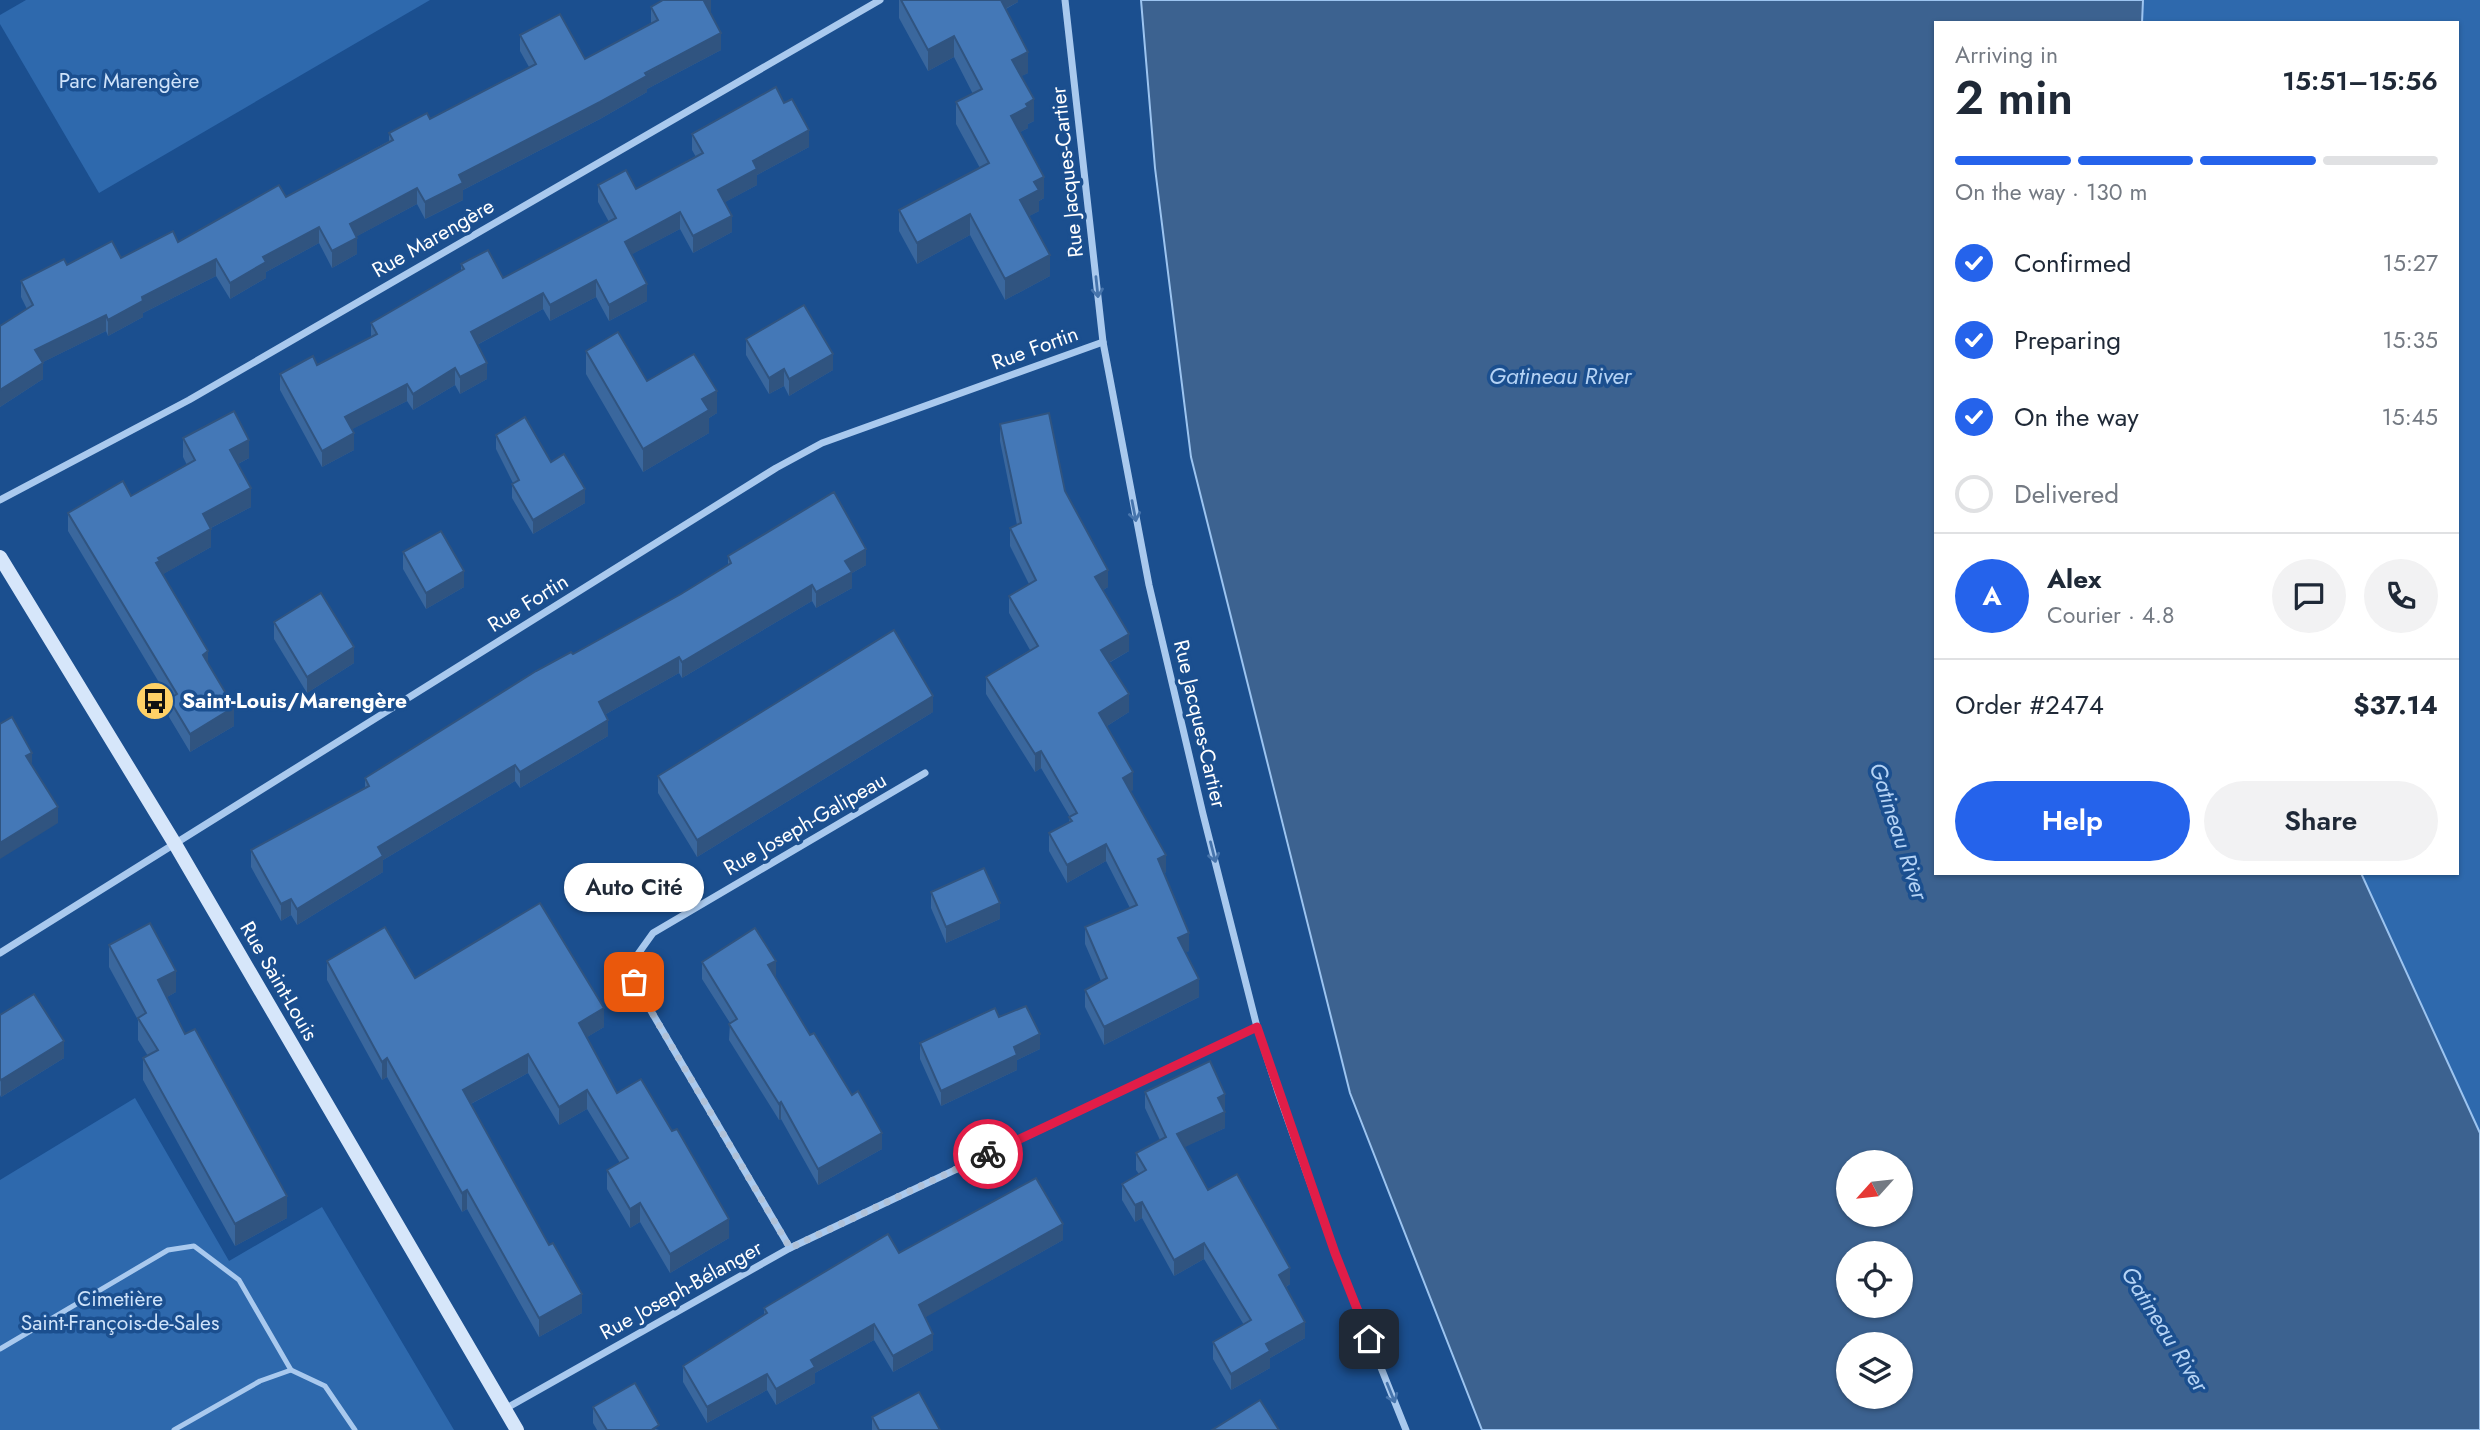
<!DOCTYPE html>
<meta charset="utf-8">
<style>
body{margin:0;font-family:Jost,sans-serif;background:#f2f2f3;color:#1f2937;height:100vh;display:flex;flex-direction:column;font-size:26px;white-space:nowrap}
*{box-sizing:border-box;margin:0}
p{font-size:23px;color:#747a83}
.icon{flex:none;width:38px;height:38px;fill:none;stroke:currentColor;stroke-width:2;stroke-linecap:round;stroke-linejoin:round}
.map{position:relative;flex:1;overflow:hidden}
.panel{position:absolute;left:1934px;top:21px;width:525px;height:854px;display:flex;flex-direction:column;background:#fff;border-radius:0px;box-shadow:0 2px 5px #0004}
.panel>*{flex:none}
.needle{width:46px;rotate:243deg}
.tools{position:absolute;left:1836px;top:1150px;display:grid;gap:14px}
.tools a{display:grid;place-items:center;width:77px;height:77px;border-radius:50%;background:#fff;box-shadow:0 2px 5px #0004;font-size:35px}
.pin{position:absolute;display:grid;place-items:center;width:60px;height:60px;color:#fff;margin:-30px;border-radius:14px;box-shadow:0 4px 10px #0006}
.courier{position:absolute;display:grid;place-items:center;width:70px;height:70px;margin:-35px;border:5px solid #e11d48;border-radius:50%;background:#fff;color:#222;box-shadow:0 2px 9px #0007}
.bubble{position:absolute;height:49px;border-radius:24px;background:#fff;box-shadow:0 2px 5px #0004;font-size:23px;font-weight:600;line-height:49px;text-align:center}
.overview em{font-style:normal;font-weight:600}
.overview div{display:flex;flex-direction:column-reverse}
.overview{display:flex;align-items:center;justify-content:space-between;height:119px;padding:0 21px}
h1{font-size:46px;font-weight:600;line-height:52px}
.bar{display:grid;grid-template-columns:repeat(4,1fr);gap:10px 7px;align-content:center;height:84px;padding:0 21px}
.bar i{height:9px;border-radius:5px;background:#e0e1e3}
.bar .selected{background:#2563eb}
.bar p{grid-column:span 4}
.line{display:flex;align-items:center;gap:18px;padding:0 21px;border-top:2px solid #e0e1e3}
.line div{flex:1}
.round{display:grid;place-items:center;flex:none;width:74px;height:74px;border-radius:37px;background:#f2f2f3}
ol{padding:0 21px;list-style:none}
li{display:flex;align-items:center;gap:21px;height:77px}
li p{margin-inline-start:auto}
li .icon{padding:7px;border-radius:50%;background:#2563eb;color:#fff;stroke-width:4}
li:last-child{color:#747a83}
li i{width:38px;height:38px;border:4px solid #e0e1e3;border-radius:50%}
.button{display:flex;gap:14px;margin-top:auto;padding:14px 21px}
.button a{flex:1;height:80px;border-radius:42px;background:#2563eb;color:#fff;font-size:28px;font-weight:600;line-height:80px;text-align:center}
.button a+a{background:#f2f2f3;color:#1f2937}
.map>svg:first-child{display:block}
.green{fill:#2e69ad}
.water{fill:#3c6290;stroke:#9cc4f0;stroke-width:2;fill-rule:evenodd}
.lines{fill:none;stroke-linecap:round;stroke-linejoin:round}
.service{stroke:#a9c9ee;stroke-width:5}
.minor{stroke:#a9c9ee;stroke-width:7}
.secondary{stroke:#d6e6fa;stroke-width:14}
.wall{fill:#3a679d}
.shaded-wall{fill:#305480}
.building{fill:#4478b7;stroke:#305480;stroke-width:2}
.oneway{stroke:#4674ac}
.done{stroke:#afc1d8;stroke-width:7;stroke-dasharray:0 12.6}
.route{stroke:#e11d48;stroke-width:9}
.labels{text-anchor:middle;stroke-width:7;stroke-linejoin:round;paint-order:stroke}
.park-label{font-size:21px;fill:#cfe3fa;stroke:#1b4f8f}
.street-label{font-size:21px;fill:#fff;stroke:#1b4f8f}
.poi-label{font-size:21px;font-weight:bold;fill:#fff;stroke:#1b4f8f;text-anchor:start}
.water-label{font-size:23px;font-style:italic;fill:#b5d3f5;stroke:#1b4f8f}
</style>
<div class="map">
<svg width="2480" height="1430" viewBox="0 0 2480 1430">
<rect width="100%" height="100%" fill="#1b4f8f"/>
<g class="green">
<path d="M26 0H430L99 193 0 24V15Z"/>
<path d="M2143 0H2480V1133L2361 873H2457V23H2142Z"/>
<path d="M135 1098 229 1261 322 1207 454 1430H0V1180Z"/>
</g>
<path class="water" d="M1141 0H2143L2142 23H1936V873H2361L2480 1133V1430H1482L1350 1093 1191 457 1155 168ZM1848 1162H1900V1214H1848ZM1848 1253H1900V1306H1848ZM1848 1344H1900V1396H1848Z"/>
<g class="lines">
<g class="service">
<path d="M0 1349 168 1250 194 1246 239 1280 291 1370"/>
<path d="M174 1430 260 1381 291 1370 325 1386 355 1430"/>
</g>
<g class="minor">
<path d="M1065 0 1103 342 1149 585 1203 814 1257 1027 1278 1092 1335 1253 1406 1430"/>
<path d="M0 500 189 400 880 0"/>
<path d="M0 953 776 468 822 443 1103 342"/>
<path d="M790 1248 634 982 638 954 653 933 925 773"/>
<path d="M505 1409 790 1248 1257 1027"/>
</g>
<path class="secondary" d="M0 557 175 844 517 1430"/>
</g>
<g class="wall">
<path d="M711 0V13L721 50 647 89V92L600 119 463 190V200L425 219 417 204 357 236V254L332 268 319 243 266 272V278L230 299 216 276 143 313V317L108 336 106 331 43 362V379L0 407V326L27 309 21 297V281L67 265 121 258 178 242 286 197 389 141V133L430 119 529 67 520 51V35L585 59 651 23V7Z"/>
<path d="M899 0H1018V2L1006 9 1028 73 1021 76 1034 121 1028 124V128L1020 132 1044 198 1039 201V211L1029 216 1050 276 1005 300 970 235 917 264 899 231V210L980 168 956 124V102L973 94 954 57 928 71 899 18Z"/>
<path d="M784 103 809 147 757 175V185L725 202 732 232 693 253 680 229 632 254 647 301 609 321 596 297 550 321 543 309 477 345 487 379 460 394 455 385 413 410 407 401 352 429 354 450 322 467 280 390V374L317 365 371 337V323L461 271V264L503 278 558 250 609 222 598 202V185L636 189 696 157 692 150V134Z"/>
<path d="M746 339 833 370 789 396 784 386 769 394 746 355Z"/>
<path d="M586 351 717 413 709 418V433L643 472 586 374Z"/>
<path d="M1000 424 1065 491 1108 587 1103 590 1129 651 1109 663 1129 712 1107 726 1133 790 1130 791 1166 872 1164 873 1189 951 1185 952 1199 997 1104 1045 1085 1007V990L1101 981 1085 944V927L1130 908 1106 861 1067 883 1049 851V833L1069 822 1070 817 1041 768 1035 772 986 694V677L1030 650 1009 613V596L1029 584 1010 546V528L1017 525 1000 441Z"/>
<path d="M496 435 551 462 585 503 533 534 512 498V484L513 483 496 449Z"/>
<path d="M183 438 249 458 238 464 251 507 211 528V547L163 574 208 664 234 726 190 752 169 717V699L68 531V513L131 496 187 465 183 457Z"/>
<path d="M403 552 464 587 426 609 403 569Z"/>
<path d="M728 556 866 565 852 573V588L816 608 812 601 682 678 679 673 606 714 608 736 520 788 515 781 383 860V872L297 925 291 915 281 921 251 867V850L365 788V778L573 654 681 594 728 565Z"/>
<path d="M274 622 354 663 307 693 274 639Z"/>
<path d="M933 712 697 857 658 793V776Z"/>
<path d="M931 892 1000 919 946 943 931 908Z"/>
<path d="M109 945 176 992 167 997 185 1034 287 1218 235 1246 143 1080V1058L148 1056 138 1040V1020L109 967Z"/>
<path d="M327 961 415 978 604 1027 587 1037 617 1093 729 1238 670 1273 640 1222 630 1228 607 1189V1170L620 1163 587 1109 559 1125 528 1073 471 1104 582 1313 539 1337 467 1209 462 1212 387 1077 382 1080 327 980Z"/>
<path d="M702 962 775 977 810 1035 882 1149 818 1185 781 1119 779 1120 729 1040 730 1023 702 979Z"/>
<path d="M0 1015 64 1058 1 1097 0 1095Z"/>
<path d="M999 1017 1040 1049 1017 1060V1070L941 1106 920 1059V1043Z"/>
<path d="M1145 1092 1225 1111V1128L1184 1147 1208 1190 1290 1284 1286 1287 1305 1338 1270 1358V1368L1231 1390 1213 1359V1342L1244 1325 1204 1259 1174 1276 1142 1218 1135 1222 1122 1200V1184L1139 1174 1136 1170V1153L1160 1140 1145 1108Z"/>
<path d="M1063 1240 925 1317 933 1350 893 1372 874 1340 815 1373V1383L776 1405 767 1390 707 1423 683 1382V1366L764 1315V1308L899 1253Z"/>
<path d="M593 1407 659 1430H597L593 1423Z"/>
<path d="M872 1417 940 1430H872Z"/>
</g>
<g class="shaded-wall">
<path d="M707 0H711V15L704 1Z"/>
<path d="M997 0H1018V2L997 13Z"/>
<path d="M721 33V50L647 89V92L600 119 463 190V200L425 219V202L459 175Z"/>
<path d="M954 36V57L928 71V50Z"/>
<path d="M1028 52V73L1012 81V60Z"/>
<path d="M1034 99V121L1028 124V128L1011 137V116L1026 104Z"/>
<path d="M809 130V147L757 175V185L718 206V190L753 161Z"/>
<path d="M1044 177V198L1039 201V211L1020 221V200L1034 182Z"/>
<path d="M417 188V204L350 240V224Z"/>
<path d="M680 212V229L625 258V242Z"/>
<path d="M970 214V235L917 264V243Z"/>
<path d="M732 216V232L693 253V236Z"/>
<path d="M319 227V243L266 272V278L230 299V283L263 257Z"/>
<path d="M357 238V254L332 268V251Z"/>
<path d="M1050 255V276L1005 300V279Z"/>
<path d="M216 259V276L143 313V317L108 336V320L142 297Z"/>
<path d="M596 280V297L550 321V305Z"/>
<path d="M647 284V301L609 321V305Z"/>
<path d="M543 293V309L471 348V332Z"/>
<path d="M106 315V331L35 366V350Z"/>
<path d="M833 354V370L789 396V379Z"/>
<path d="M43 363V379L0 407V390Z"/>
<path d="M487 363V379L460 394V377Z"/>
<path d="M455 368V385L413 410V394Z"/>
<path d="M784 369V386L769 394V378Z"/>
<path d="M407 384V401L345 433V417Z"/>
<path d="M717 391V413L709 418V433L643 472V449L702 399Z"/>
<path d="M354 433V450L322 467V451Z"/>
<path d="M249 440V458L230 468V450Z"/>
<path d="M251 488V507L203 532V514Z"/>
<path d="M585 489V503L533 534V520Z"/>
<path d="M211 529V547L160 576 156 563 158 558Z"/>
<path d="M866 549V565L852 573V588L816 608V592L845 561Z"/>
<path d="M1108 570V587L1095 595V577Z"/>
<path d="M464 571V587L426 609V593Z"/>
<path d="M812 585V601L682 678V662Z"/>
<path d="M1129 634V651L1101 667V650Z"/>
<path d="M354 647V663L307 693V677Z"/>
<path d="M208 651V670L203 655Z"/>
<path d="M679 657V673L599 718V702Z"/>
<path d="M1129 694V712L1099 731V713Z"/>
<path d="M933 696V712L697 857V840Z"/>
<path d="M234 707V726L190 752V734Z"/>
<path d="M608 720V736L520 788V772Z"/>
<path d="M1041 751V768L1035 772V754Z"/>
<path d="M32 753V769L26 756Z"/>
<path d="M515 765V781L383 860V872L297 925V909L378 847Z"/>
<path d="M1133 772V790L1123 796V778Z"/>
<path d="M58 807V823L0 859V843Z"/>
<path d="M1106 844V861L1067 883V865Z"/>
<path d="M1166 855V872L1158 876V859Z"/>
<path d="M291 899V915L281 921V904Z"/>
<path d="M1000 903V919L946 943V927Z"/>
<path d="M1189 933V951L1178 956V938Z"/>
<path d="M776 961V977L768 965Z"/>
<path d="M176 971V992L158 1002V980Z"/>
<path d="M1199 979V997L1104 1045V1027Z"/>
<path d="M604 1008V1027L579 1042V1023Z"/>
<path d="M1040 1034V1049L1017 1060V1070L941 1106V1091L1014 1047Z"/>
<path d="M64 1041V1058L1 1097V1080Z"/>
<path d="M528 1054V1073L463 1108V1090Z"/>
<path d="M387 1058V1077L382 1080V1062Z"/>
<path d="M587 1090V1109L559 1125V1107Z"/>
<path d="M1225 1094V1111L1218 1114V1098Z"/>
<path d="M781 1102V1119L779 1120V1104Z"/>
<path d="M1225 1112V1128L1177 1151V1134Z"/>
<path d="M882 1133V1149L818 1185V1169Z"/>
<path d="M467 1190V1209L462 1212V1193Z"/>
<path d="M287 1196V1218L235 1246V1224Z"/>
<path d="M1142 1202V1218L1135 1222V1205Z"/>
<path d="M640 1203V1222L630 1228V1209Z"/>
<path d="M729 1219V1238L670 1273V1254Z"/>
<path d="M1063 1224V1240L919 1321V1305Z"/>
<path d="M1204 1243V1259L1174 1276V1260Z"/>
<path d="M1290 1268V1284L1279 1291V1275Z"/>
<path d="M582 1294V1313L539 1337V1318Z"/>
<path d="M1305 1322V1338L1270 1358V1368L1231 1390V1374L1266 1344Z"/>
<path d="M874 1324V1340L815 1373V1383L776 1405V1389L811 1360Z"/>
<path d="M933 1334V1350L893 1372V1356Z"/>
<path d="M767 1374V1390L707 1423V1407Z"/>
</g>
<g class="building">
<path d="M663 0H707L704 1 721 33 645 73 647 76 600 102 459 175 463 183 425 202 417 188 350 224 357 238 332 251 319 227 263 257 266 262 230 283 216 259 142 297 143 301 108 320 106 315 35 350 43 363 0 390V326L33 305 21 281 64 259 67 265 112 241 121 258 173 231 178 242 279 185 286 197 393 140 389 133 427 113 430 119 536 64 520 35 560 14 585 59 658 20 651 7Z"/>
<path d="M901 0H1001L1028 52 1012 60 1034 99 1026 104 1028 107 1011 116 1044 177 1034 182 1039 190 1020 200 1050 255 1005 279 970 214 917 243 899 210 989 163 956 102 982 89 954 36 928 50Z"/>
<path d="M776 87 784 103 792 99 809 130 753 161 757 169 718 190 732 216 693 236 680 212 625 242 647 284 609 305 596 280 550 305 543 293 471 332 487 363 460 377 455 368 413 394 407 384 345 417 354 433 322 451 280 374 313 356 317 365 377 334 371 323 464 269 461 264 488 250 503 278 616 218 598 185 626 170 636 189 703 153 692 134Z"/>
<path d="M804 305 833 354 789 379 784 369 769 378 746 339Z"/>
<path d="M618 332 647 381 694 354 717 391 702 399 709 410 643 449 586 351Z"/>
<path d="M234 411 249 440 230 450 251 488 203 514 211 529 158 558 160 561 156 563 208 651 203 655 234 707 190 734 169 699 177 694 68 513 123 481 131 496 195 460 183 438Z"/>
<path d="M1049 413 1065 491 1108 570 1095 577 1129 634 1101 650 1129 694 1099 713 1133 772 1123 778 1166 855 1158 859 1189 933 1178 938 1199 979 1104 1027 1085 990 1107 978 1085 927 1137 905 1106 844 1067 865 1049 833 1072 821 1069 817 1077 813 1041 751 1035 754 986 677 1038 646 1009 596 1036 580 1010 528 1021 523 1000 424Z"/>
<path d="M525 417 551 462 564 454 585 489 533 520 512 484 519 480 496 435Z"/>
<path d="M834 492 866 549 845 561 852 572 816 592 812 585 682 662 679 657 599 702 608 720 520 772 515 765 378 847 383 856 297 909 291 899 281 904 251 850 369 786 365 778 536 671 571 652 573 654 681 594 731 563 728 556Z"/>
<path d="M441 531 464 571 426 593 403 552Z"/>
<path d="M321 593 354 647 307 677 274 622Z"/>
<path d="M894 630 933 696 697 840 658 776Z"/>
<path d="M12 717 32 753 26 756 58 807 0 843V724Z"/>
<path d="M984 868 1000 903 946 927 931 892Z"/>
<path d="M540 903 604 1008 579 1023 617 1093 641 1079 672 1131 677 1129 729 1219 670 1254 640 1203 630 1209 607 1170 628 1158 587 1090 559 1107 528 1054 463 1090 549 1245 553 1243 582 1294 539 1318 467 1190 462 1193 387 1058 382 1062 327 961 385 927 415 978Z"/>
<path d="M150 923 176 971 158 980 185 1034 195 1029 287 1196 235 1224 143 1058 158 1050 138 1018 146 1013 109 945Z"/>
<path d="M755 928 776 961 768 965 810 1035 814 1033 852 1095 858 1091 882 1133 818 1169 781 1102 779 1104 729 1024 737 1019 702 962Z"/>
<path d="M34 994 64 1041 1 1080 0 1078V1015Z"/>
<path d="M1026 1006 1040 1034 1014 1047 1017 1055 941 1091 920 1043 995 1008 999 1017Z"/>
<path d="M1210 1061 1225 1094 1218 1098 1225 1112 1177 1134 1208 1190 1237 1174 1290 1268 1279 1275 1305 1322 1266 1344 1270 1351 1231 1374 1213 1342 1251 1320 1204 1243 1174 1260 1142 1202 1135 1205 1122 1184 1146 1170 1136 1153 1166 1137 1145 1092Z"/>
<path d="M1036 1178 1063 1224 919 1305 933 1334 893 1356 874 1324 811 1360 815 1367 776 1389 767 1374 707 1407 683 1366 767 1313 764 1308 888 1234 899 1253Z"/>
<path d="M635 1383 659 1425 653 1429 654 1430H607L593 1407Z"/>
<path d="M919 1392 940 1430H879L872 1417Z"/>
<path d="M1260 1400 1279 1430H1212Z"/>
</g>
<defs><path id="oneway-shaft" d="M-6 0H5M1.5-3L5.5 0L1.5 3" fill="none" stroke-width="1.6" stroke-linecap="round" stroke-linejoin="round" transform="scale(1.75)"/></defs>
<g class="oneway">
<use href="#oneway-shaft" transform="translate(1097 287) rotate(84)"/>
<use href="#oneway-shaft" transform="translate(1134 511) rotate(79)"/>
<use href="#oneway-shaft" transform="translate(1213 852) rotate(76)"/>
<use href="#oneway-shaft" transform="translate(1391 1393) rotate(68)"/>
</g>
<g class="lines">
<path class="done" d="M634 982 790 1248 988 1154"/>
<path class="route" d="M988 1154 1257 1027 1335 1253 1369 1339"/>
</g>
<defs>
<symbol id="bus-disc" viewBox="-11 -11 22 22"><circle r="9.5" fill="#ffd166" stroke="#1b4f8f"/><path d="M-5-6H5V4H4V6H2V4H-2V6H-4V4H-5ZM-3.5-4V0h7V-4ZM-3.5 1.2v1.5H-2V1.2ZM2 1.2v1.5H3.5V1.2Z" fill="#111"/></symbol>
</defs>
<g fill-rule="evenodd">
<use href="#bus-disc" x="133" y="679" width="44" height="44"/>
</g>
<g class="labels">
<g class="park-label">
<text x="129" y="88">Parc Marengère</text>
<text x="120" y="1306">Cimetière<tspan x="120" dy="24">Saint-François-de-Sales</tspan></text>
</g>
<g class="street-label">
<text transform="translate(1067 172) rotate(-96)" y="7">Rue Jacques-Cartier</text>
<text transform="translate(433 238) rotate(-30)" y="7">Rue Marengère</text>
<text transform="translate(1035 348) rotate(-20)" y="7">Rue Fortin</text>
<text transform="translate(528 603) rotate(-32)" y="7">Rue Fortin</text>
<text transform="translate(1200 724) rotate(77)" y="7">Rue Jacques-Cartier</text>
<text transform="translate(805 824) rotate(-30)" y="7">Rue Joseph-Galipeau</text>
<text transform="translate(279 981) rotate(60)" y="7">Rue Saint-Louis</text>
<text transform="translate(681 1290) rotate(-29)" y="7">Rue Joseph-Bélanger</text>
</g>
<g class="poi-label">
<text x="182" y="708">Saint-Louis/Marengère</text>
</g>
<g class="water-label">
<text x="1560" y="384">Gatineau River</text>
<text transform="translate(1899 831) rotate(72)" y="8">Gatineau River</text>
<text transform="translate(2165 1329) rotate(58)" y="8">Gatineau River</text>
</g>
</g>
</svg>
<div class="tools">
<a><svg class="needle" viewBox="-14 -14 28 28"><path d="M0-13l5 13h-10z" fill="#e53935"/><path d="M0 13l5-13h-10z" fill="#747a83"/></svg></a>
<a><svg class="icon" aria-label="locate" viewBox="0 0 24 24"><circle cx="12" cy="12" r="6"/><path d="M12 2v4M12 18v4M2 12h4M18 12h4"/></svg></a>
<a><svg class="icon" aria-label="layers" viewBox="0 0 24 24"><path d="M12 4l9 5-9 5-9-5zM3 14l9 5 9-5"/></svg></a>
</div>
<div class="pin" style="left:634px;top:982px;background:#ea580c"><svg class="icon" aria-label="bag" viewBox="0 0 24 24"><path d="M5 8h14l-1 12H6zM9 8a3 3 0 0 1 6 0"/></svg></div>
<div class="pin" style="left:1369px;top:1339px;background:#1f2937"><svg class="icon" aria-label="home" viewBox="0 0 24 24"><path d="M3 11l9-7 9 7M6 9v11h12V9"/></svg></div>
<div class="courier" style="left:988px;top:1154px"><svg class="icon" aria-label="bike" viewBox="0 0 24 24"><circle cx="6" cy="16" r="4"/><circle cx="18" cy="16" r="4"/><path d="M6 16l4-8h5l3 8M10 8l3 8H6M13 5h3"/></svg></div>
<div class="bubble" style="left:564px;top:863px;width:140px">Auto Cité</div>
<section class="panel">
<div class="overview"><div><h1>2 min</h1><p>Arriving in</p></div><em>15:51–15:56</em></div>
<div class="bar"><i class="selected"></i><i class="selected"></i><i class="selected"></i><i></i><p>On the way · 130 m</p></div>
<ol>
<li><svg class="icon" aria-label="check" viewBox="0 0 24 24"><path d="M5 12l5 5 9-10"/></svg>Confirmed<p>15:27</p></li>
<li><svg class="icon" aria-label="check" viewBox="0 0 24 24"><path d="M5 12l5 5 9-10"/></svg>Preparing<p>15:35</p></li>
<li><svg class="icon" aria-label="check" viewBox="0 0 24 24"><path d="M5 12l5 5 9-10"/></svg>On the way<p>15:45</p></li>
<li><i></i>Delivered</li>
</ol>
<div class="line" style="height:126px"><b class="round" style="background:#2563eb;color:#fff">A</b><div><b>Alex</b><p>Courier · 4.8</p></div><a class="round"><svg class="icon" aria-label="chat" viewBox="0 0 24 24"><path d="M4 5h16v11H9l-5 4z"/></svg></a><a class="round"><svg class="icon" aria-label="phone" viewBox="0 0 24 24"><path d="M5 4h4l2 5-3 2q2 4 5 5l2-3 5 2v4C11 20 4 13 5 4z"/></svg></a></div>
<div class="line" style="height:91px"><div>Order #2474</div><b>$37.14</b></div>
<div class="button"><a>Help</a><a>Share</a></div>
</section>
</div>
